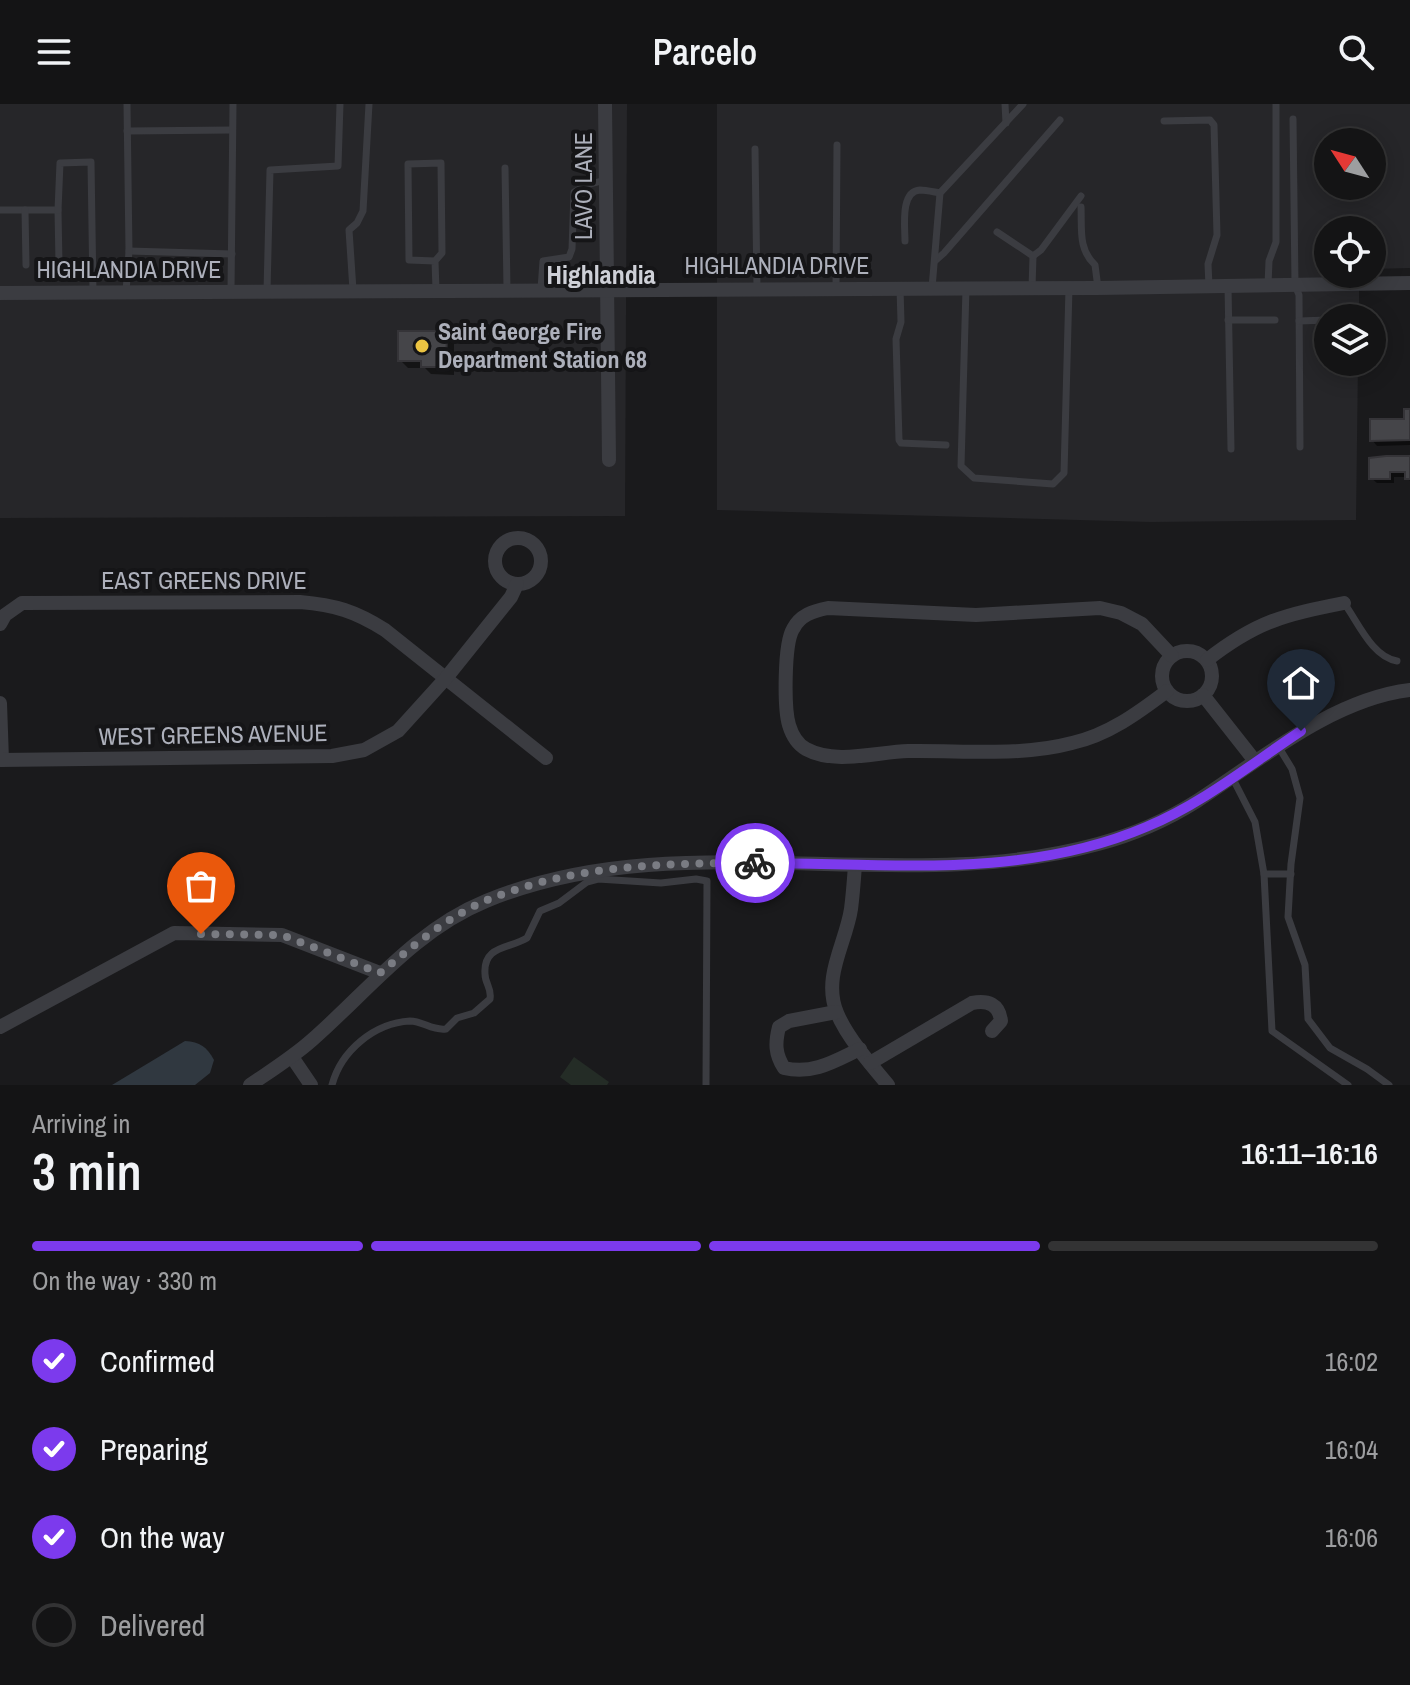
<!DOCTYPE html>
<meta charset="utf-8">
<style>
body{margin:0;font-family:"Archivo Narrow",sans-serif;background:#1d1d1e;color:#f1f3f6;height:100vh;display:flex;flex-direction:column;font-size:30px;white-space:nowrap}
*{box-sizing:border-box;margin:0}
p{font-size:26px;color:#9d9ea0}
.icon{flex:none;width:44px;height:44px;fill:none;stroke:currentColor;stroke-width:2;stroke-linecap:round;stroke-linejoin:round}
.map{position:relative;height:981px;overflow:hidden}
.side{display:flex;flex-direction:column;background:#141415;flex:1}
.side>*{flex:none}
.needle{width:52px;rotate:306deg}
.controls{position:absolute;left:1314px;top:24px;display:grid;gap:16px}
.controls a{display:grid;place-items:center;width:72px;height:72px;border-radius:50%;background:#141415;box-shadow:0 4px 20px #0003,0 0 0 2px #333334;font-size:40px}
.pin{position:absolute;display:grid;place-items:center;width:68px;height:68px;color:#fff;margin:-82px -34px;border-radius:50% 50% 50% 0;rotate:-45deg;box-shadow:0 0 8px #0007}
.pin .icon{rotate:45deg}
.courier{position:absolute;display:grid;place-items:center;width:80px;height:80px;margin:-40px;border:6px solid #7c3aed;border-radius:50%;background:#fff;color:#222;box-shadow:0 2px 10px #0007}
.headline em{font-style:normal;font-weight:600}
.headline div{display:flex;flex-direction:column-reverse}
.headline{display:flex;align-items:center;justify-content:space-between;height:136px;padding:0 32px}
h1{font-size:52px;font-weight:600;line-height:60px}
.bar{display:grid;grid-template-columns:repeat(4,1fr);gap:12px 8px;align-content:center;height:96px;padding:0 32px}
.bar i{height:10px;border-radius:6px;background:#333334}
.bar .current{background:#7c3aed}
.bar p{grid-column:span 4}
ol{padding:0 32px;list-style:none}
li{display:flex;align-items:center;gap:24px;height:88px}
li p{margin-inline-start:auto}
li .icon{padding:8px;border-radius:50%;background:#7c3aed;color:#fff;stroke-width:4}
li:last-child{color:#9d9ea0}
li i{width:44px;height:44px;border:4px solid #333334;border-radius:50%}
header{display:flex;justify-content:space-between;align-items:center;height:104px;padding:0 32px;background:#141415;font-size:36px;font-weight:600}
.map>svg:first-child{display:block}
.built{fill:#262629;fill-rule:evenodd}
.green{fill:#242c26}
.water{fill:#303840}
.shadow{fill:#0007}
.building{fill:#454549;stroke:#353438;stroke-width:2}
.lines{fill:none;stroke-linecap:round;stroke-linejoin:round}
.service{stroke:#3b3c41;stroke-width:7}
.minor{stroke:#3b3c41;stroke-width:14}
.done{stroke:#7a7c83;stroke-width:8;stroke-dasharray:0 14.4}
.route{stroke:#7c3aed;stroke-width:10}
.poi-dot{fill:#ecc442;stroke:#151517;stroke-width:3}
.labels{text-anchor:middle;stroke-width:8;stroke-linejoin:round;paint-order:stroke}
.street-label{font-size:24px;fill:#adb0bb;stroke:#151517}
.poi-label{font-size:24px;font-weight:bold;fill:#adb0bb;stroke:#151517;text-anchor:start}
.neighbourhood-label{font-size:26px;font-weight:bold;fill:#ced0d7;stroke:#151517}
</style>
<header><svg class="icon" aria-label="menu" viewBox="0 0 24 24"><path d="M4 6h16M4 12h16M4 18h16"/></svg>Parcelo<svg class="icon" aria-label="search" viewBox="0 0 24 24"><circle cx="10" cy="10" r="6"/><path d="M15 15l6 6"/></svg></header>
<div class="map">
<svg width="1410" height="981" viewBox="0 0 1410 981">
<rect width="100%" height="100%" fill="#1a1a1c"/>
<g class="built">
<path d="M0 0H627L625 412 0 414Z"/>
<path d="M717 0H1410V164L1372 165V126H1328V170H1359V214H1328V258H1358L1356 416 1151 418 717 406ZM1328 38H1372V82H1328Z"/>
</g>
<path class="green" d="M574 953 609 978 607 981H571L560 973Z"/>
<path class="water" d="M185 937C200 938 207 943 214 956L210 969 195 981H112Z"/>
<g class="shadow">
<path d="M446 229 454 238V271L431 270 425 264H408L400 256Z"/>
<path d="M1410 307V341L1377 342 1372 336 1406 317Z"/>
<path d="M1410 356V377L1407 373H1394V379H1377L1371 374Z"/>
</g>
<g class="building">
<path d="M398 227H447L446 263H421V257H398Z"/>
<path d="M1404 305H1410V336L1370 337V315H1404Z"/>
<path d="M1386 352H1410V375H1405V368H1390V375H1369V354Z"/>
</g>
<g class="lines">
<g class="service">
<path d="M1005 0 1006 19"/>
<path d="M1293 15 1295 181 1299 191 1300 343"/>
<path d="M1164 17 1210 16 1214 21 1217 131 1208 160 1209 182"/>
<path d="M127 27 232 26"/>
<path d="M755 45 757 184"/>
<path d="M505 64 507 185"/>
<path d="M1081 103C1082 125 1078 145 1095 161L1098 184"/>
<path d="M0 106H58L59 160"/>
<path d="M25 106 26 161"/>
<path d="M58 106 60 59 91 58 93 188"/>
<path d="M997 128 1033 152 1032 184"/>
<path d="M905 137C905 123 900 87 920 86 926 86 934 88 940 89"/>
<path d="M129 147 232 150"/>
<path d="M1033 152 1041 146 1081 92"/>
<path d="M435 157 409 156 408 60 441 59 442 149 435 157 436 186"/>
<path d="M935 157 944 149 1060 16"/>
<path d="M1268 181 1269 157 1276 138V0"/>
<path d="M1228 182 1231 345"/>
<path d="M836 184 837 41"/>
<path d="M900 184 901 218 896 235 899 336 901 339 946 341"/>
<path d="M932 184 940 89 1023 0"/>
<path d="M966 184 961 362 974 374 1053 380 1064 369 1069 184"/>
<path d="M541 185 543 157 569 153 572 145 574 88 587 81 605 76"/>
<path d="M353 186 349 126 357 119 363 107 369 0"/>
<path d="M231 187 233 0"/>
<path d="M267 187 270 66 338 62 340 0"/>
<path d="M126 188 129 147 127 0"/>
<path d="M1228 216H1275"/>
<path d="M1299 217 1328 216"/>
<path d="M1344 499C1358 518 1372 553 1397 557"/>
<path d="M1278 642 1292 665 1300 694 1291 760 1288 813 1305 861 1308 915 1330 944 1367 965 1389 981"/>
<path d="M1232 673 1255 718 1264 770 1272 927 1348 981"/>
<path d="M1264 770H1291"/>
<path d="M332 981C341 947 374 919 410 917 423 917 432 927 446 925L457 914 474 909 490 895C492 884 485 880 485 870 483 841 509 845 527 834L540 807 559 799 587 778 598 775 661 779 696 775 707 777 706 981"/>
</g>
<g class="minor">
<path d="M605 0 609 356"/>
<path d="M0 189 1098 184 1410 179"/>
<circle cx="518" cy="457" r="23"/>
<path d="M0 520 5 511 22 499 300 498C335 501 355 507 385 526L546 654"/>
<circle cx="1187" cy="572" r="25"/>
<path d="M1207 556C1257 517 1284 511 1344 499"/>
<path d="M1167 587C1138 609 1108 631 1072 639 1019 653 963 646 908 647 877 648 835 661 806 645 797 640 792 631 789 621 784 604 784 540 793 525 800 511 813 507 828 504L976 511 1100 504 1121 509 1142 520 1172 552"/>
<path d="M1203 591 1255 657"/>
<path d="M0 599 2 656"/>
<path d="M0 656 332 652 364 646 398 627 446 574 511 493 517 480"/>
<path d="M855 761C854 775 853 790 851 805 846 839 822 873 837 909 847 933 871 961 888 981"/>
<path d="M836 908 789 917 779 923C775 939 775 950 784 964 813 971 835 957 860 945"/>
<path d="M0 923 174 829 282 831 380 869"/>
<path d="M292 953 311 981"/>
<path d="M870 959 972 899C988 896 999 900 1001 917L992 927"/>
<path d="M250 981C272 966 293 953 312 936 368 887 415 826 486 797 679 717 898 795 1098 740 1132 731 1167 716 1197 697 1260 656 1333 595 1410 586"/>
</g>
</g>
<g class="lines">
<path class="done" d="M201 830 282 831 380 869C412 843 446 814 485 797 571 761 663 759 755 759"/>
<path class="route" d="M755 759C886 759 1022 776 1146 723 1202 700 1251 660 1301 627"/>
</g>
<circle class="poi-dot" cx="422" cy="242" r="8"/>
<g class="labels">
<g class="street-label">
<text transform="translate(584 82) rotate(-90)" y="8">LAVO LANE</text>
<text x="777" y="170">HIGHLANDIA DRIVE</text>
<text x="129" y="174">HIGHLANDIA DRIVE</text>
<text x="204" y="485">EAST GREENS DRIVE</text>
<text transform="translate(213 631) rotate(-1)" y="8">WEST GREENS AVENUE</text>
</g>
<g class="poi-label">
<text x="438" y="236">Saint George Fire<tspan x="438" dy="28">Department Station 68</tspan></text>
</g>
<g class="neighbourhood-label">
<text x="601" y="180">Highlandia</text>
</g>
</g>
</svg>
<div class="controls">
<a><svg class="needle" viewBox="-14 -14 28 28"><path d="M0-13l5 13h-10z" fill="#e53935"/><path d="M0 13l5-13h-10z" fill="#9d9ea0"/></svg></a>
<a><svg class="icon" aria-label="locate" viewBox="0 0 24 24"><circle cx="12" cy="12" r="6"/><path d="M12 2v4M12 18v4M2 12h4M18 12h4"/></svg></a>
<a><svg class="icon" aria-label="layers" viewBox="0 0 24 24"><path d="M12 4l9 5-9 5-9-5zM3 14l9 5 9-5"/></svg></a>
</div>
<div class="pin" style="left:201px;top:830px;background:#ea580c"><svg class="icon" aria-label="bag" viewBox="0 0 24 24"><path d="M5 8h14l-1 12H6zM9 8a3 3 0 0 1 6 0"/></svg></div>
<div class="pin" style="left:1301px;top:627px;background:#1f2937"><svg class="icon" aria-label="home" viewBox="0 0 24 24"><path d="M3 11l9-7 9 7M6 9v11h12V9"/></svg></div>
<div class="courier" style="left:755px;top:759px"><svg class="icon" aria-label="bike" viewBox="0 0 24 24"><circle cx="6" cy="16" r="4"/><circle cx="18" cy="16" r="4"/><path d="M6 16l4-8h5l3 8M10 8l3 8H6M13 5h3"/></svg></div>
</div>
<section class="side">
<div class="headline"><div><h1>3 min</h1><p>Arriving in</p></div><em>16:11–16:16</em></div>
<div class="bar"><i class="current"></i><i class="current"></i><i class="current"></i><i></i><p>On the way · 330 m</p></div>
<ol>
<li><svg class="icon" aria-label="check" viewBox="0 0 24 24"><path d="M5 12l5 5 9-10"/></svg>Confirmed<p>16:02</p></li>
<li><svg class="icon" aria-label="check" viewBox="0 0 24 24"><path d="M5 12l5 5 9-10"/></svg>Preparing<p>16:04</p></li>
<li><svg class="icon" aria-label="check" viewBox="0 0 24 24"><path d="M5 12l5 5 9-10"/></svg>On the way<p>16:06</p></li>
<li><i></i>Delivered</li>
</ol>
</section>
